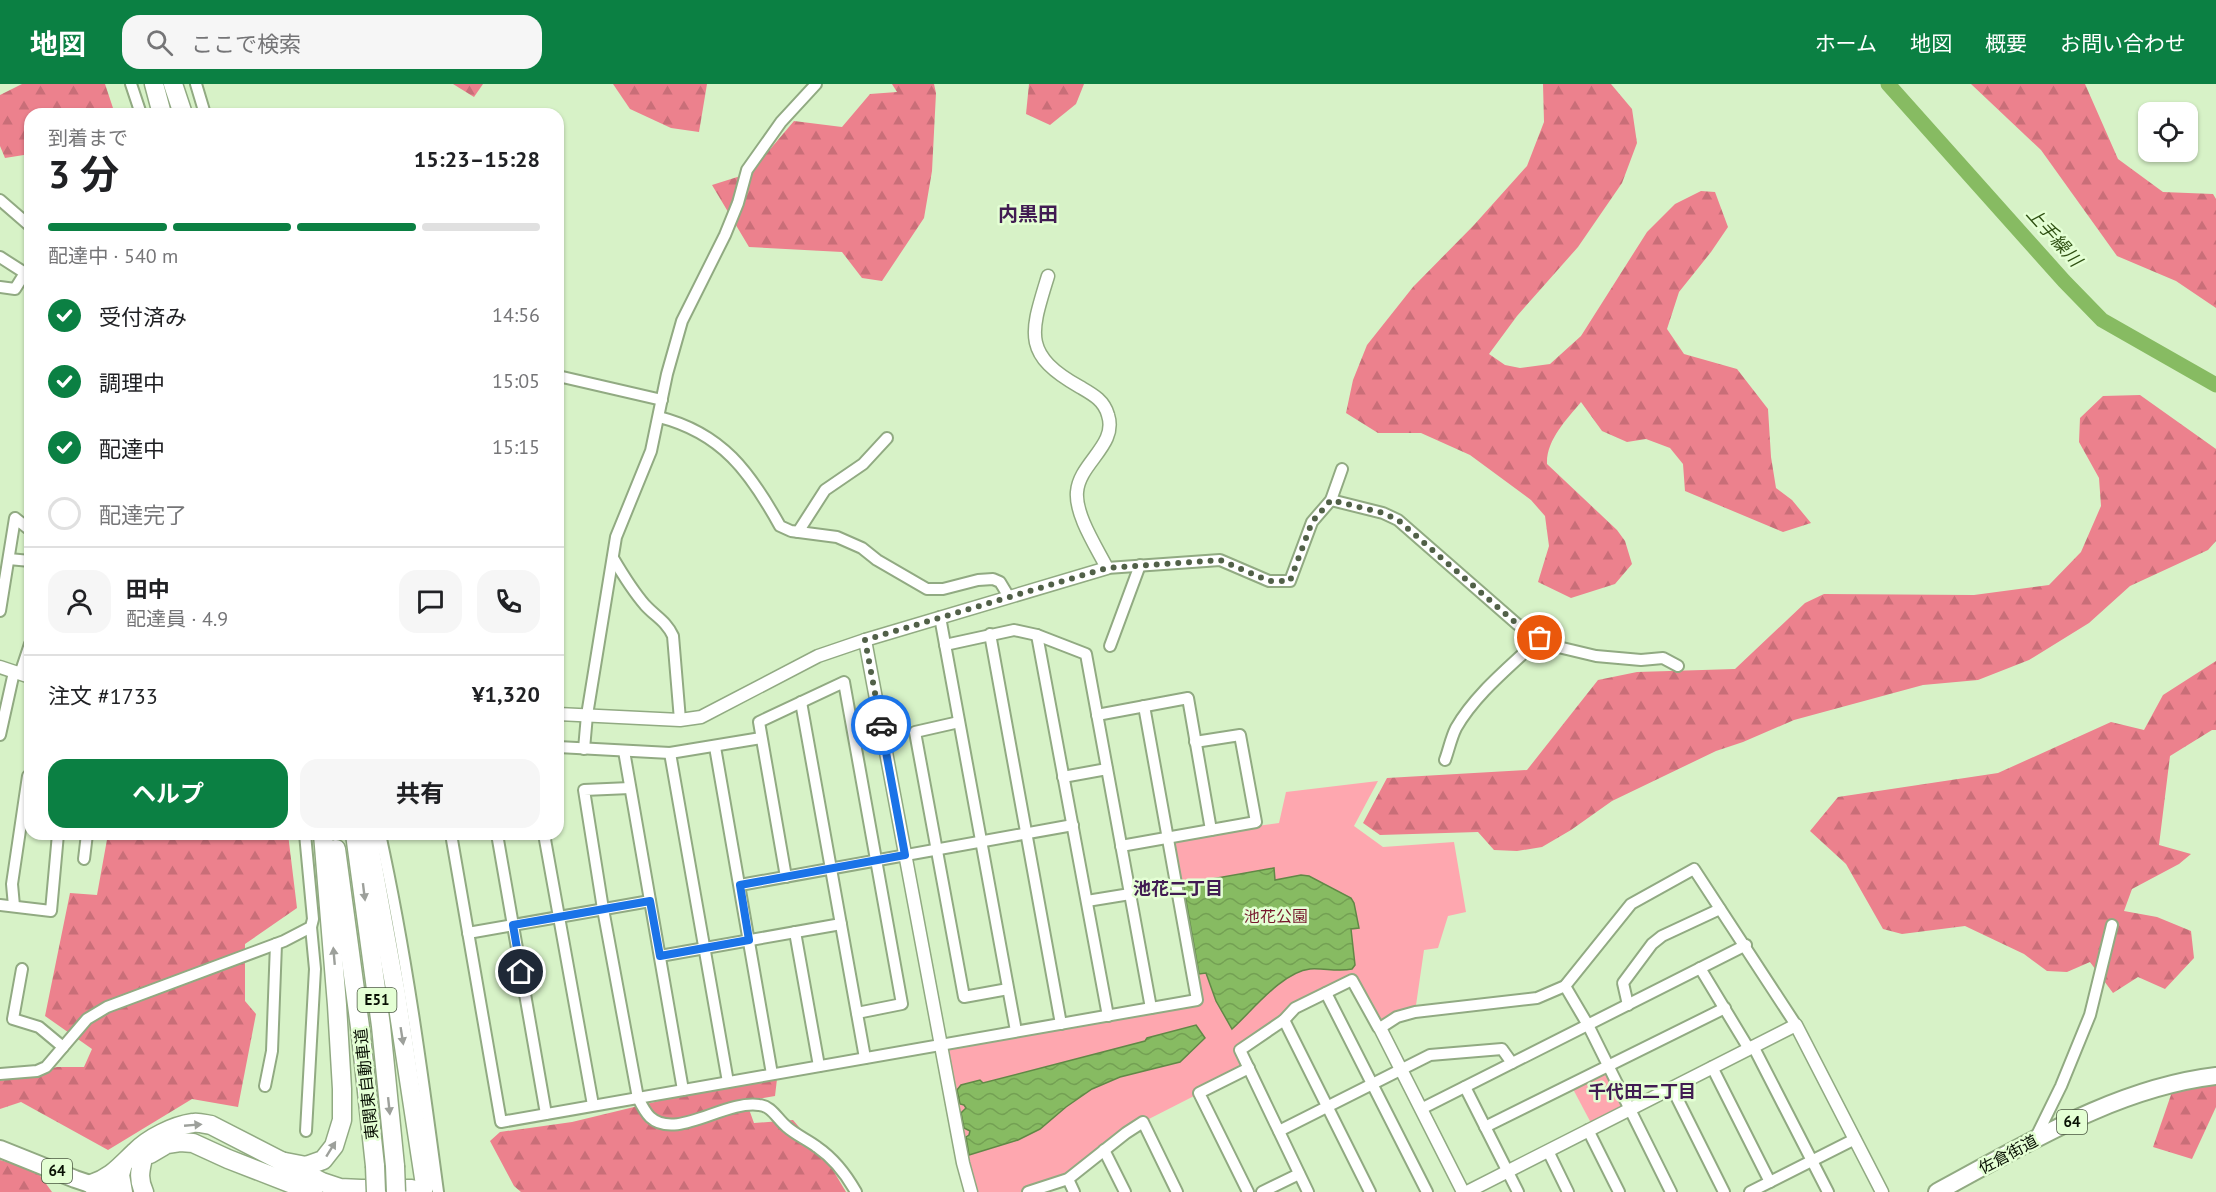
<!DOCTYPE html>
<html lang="ja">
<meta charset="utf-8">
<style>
body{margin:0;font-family:"PT Sans","Noto Sans JP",sans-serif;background:#f6f6f6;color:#202124;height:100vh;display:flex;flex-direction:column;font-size:22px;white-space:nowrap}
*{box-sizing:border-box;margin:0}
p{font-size:20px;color:#757577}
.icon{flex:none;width:33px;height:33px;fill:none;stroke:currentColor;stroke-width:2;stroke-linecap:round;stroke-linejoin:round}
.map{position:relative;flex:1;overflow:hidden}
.panel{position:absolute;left:24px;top:24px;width:540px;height:732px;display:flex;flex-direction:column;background:#fff;border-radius:18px;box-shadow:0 2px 4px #0004}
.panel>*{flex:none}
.tools{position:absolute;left:2138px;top:18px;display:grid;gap:12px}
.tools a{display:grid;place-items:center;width:60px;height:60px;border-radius:12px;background:#fff;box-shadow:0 2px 4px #0004;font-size:30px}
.pin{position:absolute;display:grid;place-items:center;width:51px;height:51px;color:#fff;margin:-26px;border:3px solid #fff;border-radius:50%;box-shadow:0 2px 6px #0007}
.courier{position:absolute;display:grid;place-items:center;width:60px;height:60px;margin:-30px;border:4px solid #1a73e8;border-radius:50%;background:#fff;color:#222;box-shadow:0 2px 8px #0007}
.summary em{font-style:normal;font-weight:700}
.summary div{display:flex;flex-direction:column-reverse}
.summary{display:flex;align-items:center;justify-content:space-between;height:102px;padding:0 24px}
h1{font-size:39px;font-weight:700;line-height:45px}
.bar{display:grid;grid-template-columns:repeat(4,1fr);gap:9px 6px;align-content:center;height:72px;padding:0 24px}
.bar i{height:8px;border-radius:4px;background:#e0e0e0}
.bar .current{background:#0b8043}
.bar p{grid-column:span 4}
.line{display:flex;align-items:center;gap:15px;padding:0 24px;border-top:2px solid #e0e0e0}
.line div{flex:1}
.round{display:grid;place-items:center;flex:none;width:63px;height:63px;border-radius:18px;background:#f6f6f6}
ol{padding:0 24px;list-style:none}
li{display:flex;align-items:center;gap:18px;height:66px}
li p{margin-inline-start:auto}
li .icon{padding:6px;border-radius:50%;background:#0b8043;color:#fff;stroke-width:4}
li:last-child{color:#757577}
li i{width:33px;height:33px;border:3px solid #e0e0e0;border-radius:50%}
.cta{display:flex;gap:12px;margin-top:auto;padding:12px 24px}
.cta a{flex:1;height:69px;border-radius:18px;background:#0b8043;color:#fff;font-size:24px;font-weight:700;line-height:69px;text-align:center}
.cta a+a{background:#f6f6f6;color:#202124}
header{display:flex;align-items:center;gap:36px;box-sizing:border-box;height:84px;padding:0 30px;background:#0b8043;color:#fff}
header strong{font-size:28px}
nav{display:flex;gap:33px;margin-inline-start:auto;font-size:21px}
.search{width:420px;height:54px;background:#f6f6f6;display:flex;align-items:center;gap:15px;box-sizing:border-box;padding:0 21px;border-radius:18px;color:#757577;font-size:22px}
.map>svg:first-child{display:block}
.forest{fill:url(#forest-firs)}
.park{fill:#fea7af}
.water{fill:url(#water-waves);stroke:#618846;stroke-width:1.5}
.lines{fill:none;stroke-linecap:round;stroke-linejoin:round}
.river{stroke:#87bb62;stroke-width:15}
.minor-casing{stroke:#91aa82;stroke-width:14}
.tertiary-casing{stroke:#91aa82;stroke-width:15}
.primary-casing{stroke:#91aa82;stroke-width:20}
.motorway-casing{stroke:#91aa82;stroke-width:21}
.minor{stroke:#fff;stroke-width:10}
.tertiary{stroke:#fff;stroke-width:12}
.primary{stroke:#fff;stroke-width:16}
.motorway{stroke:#fff;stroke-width:18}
.motorway-bridge-casing{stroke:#91aa82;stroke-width:21;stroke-linecap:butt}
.motorway-bridge{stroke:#fff;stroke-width:18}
.oneway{fill:#9da09b}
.done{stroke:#516048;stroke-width:6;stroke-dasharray:0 10.8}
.route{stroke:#1a73e8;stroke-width:8}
.labels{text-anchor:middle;stroke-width:5;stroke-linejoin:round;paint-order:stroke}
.shield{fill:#e4ffd4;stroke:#4b5842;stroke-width:1.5}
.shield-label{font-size:15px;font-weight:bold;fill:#091104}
.park-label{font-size:16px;fill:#77172c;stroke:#e4ffd4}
.street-label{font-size:16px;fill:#091104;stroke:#e4ffd4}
.water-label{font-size:18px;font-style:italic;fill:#2f5113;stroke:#e4ffd4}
.neighbourhood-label{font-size:18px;font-weight:bold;fill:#411c52;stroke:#e4ffd4}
.quarter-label{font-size:20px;font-weight:bold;fill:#411c52;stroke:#e4ffd4}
</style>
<header>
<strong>地図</strong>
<div class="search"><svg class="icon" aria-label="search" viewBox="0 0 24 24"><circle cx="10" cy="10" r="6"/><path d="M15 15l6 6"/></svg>ここで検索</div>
<nav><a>ホーム</a><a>地図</a><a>概要</a><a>お問い合わせ</a></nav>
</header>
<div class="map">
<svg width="2216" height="1108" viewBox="0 0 2216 1108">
<defs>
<pattern id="forest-firs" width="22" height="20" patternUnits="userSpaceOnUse" patternTransform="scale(1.5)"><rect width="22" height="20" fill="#ec818d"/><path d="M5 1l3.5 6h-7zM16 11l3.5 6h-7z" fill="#c96e78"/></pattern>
<pattern id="water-waves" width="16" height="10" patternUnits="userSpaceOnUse" patternTransform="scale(1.5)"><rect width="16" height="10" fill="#87bb62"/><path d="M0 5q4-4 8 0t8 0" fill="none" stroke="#73a053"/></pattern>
</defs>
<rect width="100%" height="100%" fill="#d7f2c7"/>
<g class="forest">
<path d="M22 0H105L114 27 108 30H30V70L5 74 0 62V11Z"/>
<path d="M453 0H483L474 13Z"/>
<path d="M613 0H707L699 48 671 44 630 25Z"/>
<path d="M892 0H934L936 9 932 87 924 134 882 197 862 194 842 168 749 163 712 101 750 89 794 37 842 43 870 10 897 8Z"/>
<path d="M1029 0H1084L1076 20 1050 41 1026 30Z"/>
<path d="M1543 0H1611L1632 25 1637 59 1622 99 1578 163 1517 232 1489 270 1505 281 1520 284 1550 280 1581 252 1647 148 1675 120 1701 107 1715 108 1728 143 1711 168 1679 208 1667 245 1684 270 1737 285 1768 325 1771 373 1776 404 1792 416 1811 439 1783 448 1685 407 1683 380 1670 364 1646 355 1627 358 1602 347 1581 318C1567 335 1546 356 1547 380L1617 446 1625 457 1632 480 1615 500 1571 514 1538 498 1549 462 1545 432 1531 416 1470 371 1421 349H1378L1346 329 1353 296 1367 261 1413 203 1474 141 1527 82 1544 38Z"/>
<path d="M1971 0H2085L2118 75 2163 108 2213 110 2216 115V224L2176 197 2117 172 2041 66Z"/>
<path d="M2140 311 2216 365V457L2208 466 2130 502 2089 539 2029 576 1978 596 1923 601 1794 636 1743 658 1716 667 1612 717 1571 746 1542 763 1517 767 1494 766 1478 748 1380 751 1363 739 1387 694 1527 686 1598 596 1637 588 1735 585 1805 519 1824 510 1974 511 2049 501 2081 468 2101 422 2099 394 2079 358 2080 334 2103 312Z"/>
<path d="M2216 577V646H2212L2170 672 2159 761 2191 770 2179 780 2132 805 2124 827 2157 833 2191 847 2194 874 2165 905 2138 893 2113 909 2090 878 2067 888 2047 887 2024 870 1965 842 1902 850 1883 845 1846 780 1810 747 1838 713 1998 689 2111 638 2144 646 2163 611Z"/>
<path d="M108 750H288L297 824 245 860V917L256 930 238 1023 192 1015 108 1066 21 1018 0 1025V997L57 983H84L92 965 45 932 70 809 97 811Z"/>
<path d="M777 995 775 1012 746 1017 754 1039 793 1036 827 1076 846 1108H521L514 1102 490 1057 500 1048 572 1038 692 1009Z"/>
<path d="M2216 1000V1023L2192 1075 2153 1063 2173 1005Z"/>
<path d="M0 1076 36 1086 52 1108H0Z"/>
</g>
<g class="park">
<path d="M1378 697 1354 742 1383 763 1454 758 1466 828 1448 832 1438 864 1424 866 1415 928 1378 943 1355 901 1326 909 1240 965 1249 984 1143 1038 1068 1095 1028 1108H971L941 960 1197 916 1166 754 1279 739 1286 708Z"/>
<path d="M1607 989 1624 1023 1591 1039 1573 1005Z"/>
</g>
<g class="water">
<path d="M1274 784 1275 796 1301 791 1309 792 1351 814 1354 819 1359 844 1351 845 1355 881 1352 885C1338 888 1324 884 1310 885 1282 888 1252 927 1232 945L1216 917 1206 889 1199 890 1183 800Z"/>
<path d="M1196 941 1205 954 1180 978 1120 993 1092 1005 1066 1023 1040 1045 1018 1056 969 1071 966 1053 969 1051 970 1047 964 1044 961 1029 966 1024 964 1021 960 1020 957 1006 961 1001 980 996 983 999 1145 957 1147 954Z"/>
</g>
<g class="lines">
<path class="river" d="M1888 0 2064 197 2102 236 2216 301"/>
<defs>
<g id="minor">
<path d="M131 0 141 30"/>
<path d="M196 0 205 30"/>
<path d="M0 116 30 142"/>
<path d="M0 173 25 189 15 205 0 203"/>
<path d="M558 292 662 316"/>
<path d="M659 333C722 349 750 388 780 442L791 447 837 453 862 464 877 476 927 505H943L978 496 993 495 1000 498 1009 513"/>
<path d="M1331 416 1383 429 1398 436 1517 540 1554 562 1596 572 1641 576 1663 574 1678 582"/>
<path d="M798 448 825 406 863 380 887 354"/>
<path d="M613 474C623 491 632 506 645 521 656 533 666 537 673 552L680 636"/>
<path d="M9 475 30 477"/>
<path d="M1107 484 1220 476 1269 497H1290L1312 438 1331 416 1342 385"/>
<path d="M0 527 15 434 30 446"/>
<path d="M940 533 1016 947"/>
<path d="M990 550 1061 940"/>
<path d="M1037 551 1108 932"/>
<path d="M945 561 1014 546 1037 551 1086 570 1151 924"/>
<path d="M1110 562 1140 481"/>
<path d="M20 590 30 560"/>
<path d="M801 618 865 974"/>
<path d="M1097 631 1188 614 1211 746"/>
<path d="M959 638 915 648 964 913 1008 905"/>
<path d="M0 651 14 588"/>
<path d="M558 663 670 669 761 654"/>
<path d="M715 663 772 990"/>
<path d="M584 665 587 631 616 453 651 367 667 290 682 237 725 151 738 119 747 86 781 38 816 0"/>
<path d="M624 667 683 1006"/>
<path d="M670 669 728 998"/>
<path d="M1445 676C1449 665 1451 654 1456 644 1476 609 1511 582 1540 554"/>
<path d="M1063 693 1107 685"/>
<path d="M630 704 584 706 603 825 638 1014C641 1020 645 1028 650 1033 676 1057 724 1016 759 1021 772 1022 777 1035 787 1043 796 1051 808 1056 817 1063 833 1074 847 1092 856 1108"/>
<path d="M380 750C406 868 422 988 438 1108"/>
<path d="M451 750 501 1038 1197 916 1144 622"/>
<path d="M497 750 546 1030"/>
<path d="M544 750 593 1021"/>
<path d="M1121 762 1256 738 1240 651 1195 658"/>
<path d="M84 775 87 750"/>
<path d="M786 793 759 638 844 598 902 920 857 929"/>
<path d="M740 801 1073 741"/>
<path d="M1087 817 1130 810"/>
<path d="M0 821 51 827 58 750"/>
<path d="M14 822 12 800 28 692H30"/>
<path d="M795 848 819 982"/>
<path d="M468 849 650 817"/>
<path d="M660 872 841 840"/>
<path d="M1700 884 1749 965"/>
<path d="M22 885 13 935 39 943 63 963"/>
<path d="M1565 902 1588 941 1671 1108"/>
<path d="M1326 909 1427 1108"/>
<path d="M1628 921 1623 899 1652 860 1662 852 1720 825"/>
<path d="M1284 936 1370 1108"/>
<path d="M1753 962 1828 1108"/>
<path d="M1712 983 1770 1098"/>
<path d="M0 990 37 987 46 983 87 935 107 923 284 857 311 843 313 835 305 750"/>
<path d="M265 1002 272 967 276 860"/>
<path d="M1465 1003 1518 1108"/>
<path d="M1672 1004 1724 1108"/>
<path d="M1421 1025 1746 861"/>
<path d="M1485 1043 1725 924"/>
<path d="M1588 1046 1619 1108"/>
<path d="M306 1047 315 885 311 843"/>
<path d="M1279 1047 1430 971 1502 965 1512 979"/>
<path d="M2035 1055 2061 1002 2090 931 2112 841"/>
<path d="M1104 1066 1125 1108"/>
<path d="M1548 1067 1568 1108"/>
<path d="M1068 1095 1074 1108"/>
<path d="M1028 1108 1068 1095 1126 1049 1143 1038 1177 1108"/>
<path d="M1248 1108 1199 1009 1249 984"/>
<path d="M1262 1108 1299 1090"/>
<path d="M1308 1108 1240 966 1284 936 1295 924 1352 896 1378 943 1380 944 1397 933 1415 928 1537 914 1565 902 1631 820 1694 785 1796 941"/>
<path d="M1750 1108 1855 1055"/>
</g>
<g id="tertiary">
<path d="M865 556 963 1079 971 1108"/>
<path d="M0 583 30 593"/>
<path d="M558 630 680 636 701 633 818 572 865 556 1107 484C1097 464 1075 431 1077 408 1079 379 1118 361 1108 331 1104 316 1092 310 1080 303 1021 270 1031 248 1048 192"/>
<path d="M1380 944 1463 1108"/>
<path d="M1467 1108 1796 941 1882 1108"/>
</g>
<g id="primary">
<path d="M0 1065 75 1095 114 1108"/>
<path d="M1937 1108C2025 1061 2115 1004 2216 992"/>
</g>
<g id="motorway">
<path d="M154 0 162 30"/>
<path d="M173 0 183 30"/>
<path d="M355 750 381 942 395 1082"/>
<path d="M367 750 396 910 425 1101 422 1108"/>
<path d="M336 765 360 943 375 1082"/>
<path d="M150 1070 167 1060 180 1058 193 1059 228 1075 313 1108"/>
<path d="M143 1074C140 1087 138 1095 144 1108"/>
<path d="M280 1077 306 1082 323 1076 334 1062 342 1036V1005L337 921 323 750"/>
<path d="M123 1080 120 1091 123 1108"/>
<path d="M91 1100C111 1094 120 1082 135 1068 149 1054 173 1042 193 1039 198 1038 205 1040 211 1041L322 1098 340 1104 361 1105H412L415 1108"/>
</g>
</defs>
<use href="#minor" class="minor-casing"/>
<use href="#tertiary" class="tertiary-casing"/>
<use href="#primary" class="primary-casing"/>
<use href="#motorway" class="motorway-casing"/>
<use href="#minor" class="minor"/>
<use href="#tertiary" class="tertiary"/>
<use href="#primary" class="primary"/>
<use href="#motorway" class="motorway"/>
<defs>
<g id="motorway-bridge">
<path d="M375 1082 376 1108"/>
<path d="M395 1082 396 1108"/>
</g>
</defs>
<use href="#motorway-bridge" class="motorway-bridge-casing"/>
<use href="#motorway-bridge" class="motorway-bridge"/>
</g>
<defs><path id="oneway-solid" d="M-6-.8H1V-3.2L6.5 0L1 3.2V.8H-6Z" transform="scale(1.5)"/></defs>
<g class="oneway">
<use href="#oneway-solid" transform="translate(364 808) rotate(83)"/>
<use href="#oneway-solid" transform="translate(334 872) rotate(-95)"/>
<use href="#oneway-solid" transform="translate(402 952) rotate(81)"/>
<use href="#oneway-solid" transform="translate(389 1022) rotate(84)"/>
<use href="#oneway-solid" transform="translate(193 1041) rotate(-5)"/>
<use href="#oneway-solid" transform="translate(331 1065) rotate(-58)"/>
</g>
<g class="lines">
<path class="done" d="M881 641 865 556 1107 484 1220 476 1269 497H1290L1312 438 1331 416 1383 429 1398 436 1517 540 1540 554"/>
<path class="route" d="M521 888 513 841 650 817 660 872 749 856 740 801 905 771 881 641"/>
</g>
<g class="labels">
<g class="shield">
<rect x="357.5" y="904" width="39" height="24" rx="4.5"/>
<rect x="2057" y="1026" width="30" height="24" rx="4.5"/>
<rect x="42" y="1075" width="30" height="24" rx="4.5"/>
</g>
<g class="shield-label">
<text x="377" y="921">E51</text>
<text x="2072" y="1043">64</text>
<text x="57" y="1092">64</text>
</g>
<g class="park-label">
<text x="1276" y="838">池花公園</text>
</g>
<g class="street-label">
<text transform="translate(366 1000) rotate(-96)" y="6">東関東自動車道</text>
<text transform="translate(2008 1070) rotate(-28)" y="6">佐倉街道</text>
</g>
<g class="water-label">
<text transform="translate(2054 153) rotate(48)" y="6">上手繰川</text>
</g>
<g class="neighbourhood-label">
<text x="1178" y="811">池花二丁目</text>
<text x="1642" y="1014">千代田二丁目</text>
</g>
<g class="quarter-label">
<text x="1028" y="137">内黒田</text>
</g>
</g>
</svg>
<div class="tools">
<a><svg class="icon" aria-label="locate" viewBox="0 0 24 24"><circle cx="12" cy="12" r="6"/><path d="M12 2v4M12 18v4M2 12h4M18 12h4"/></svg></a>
</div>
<div class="pin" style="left:1540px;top:554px;background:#ea580c"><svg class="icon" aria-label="bag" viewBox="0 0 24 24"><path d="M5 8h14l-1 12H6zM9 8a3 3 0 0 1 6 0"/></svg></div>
<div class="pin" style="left:521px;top:888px;background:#1f2937"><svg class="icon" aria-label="home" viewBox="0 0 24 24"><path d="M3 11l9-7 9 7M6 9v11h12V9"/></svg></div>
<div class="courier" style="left:881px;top:641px"><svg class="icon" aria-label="car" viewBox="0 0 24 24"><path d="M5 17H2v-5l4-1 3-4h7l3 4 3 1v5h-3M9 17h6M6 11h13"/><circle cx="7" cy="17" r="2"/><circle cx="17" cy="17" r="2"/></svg></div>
<section class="panel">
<div class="summary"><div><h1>3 分</h1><p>到着まで</p></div><em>15:23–15:28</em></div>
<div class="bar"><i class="current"></i><i class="current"></i><i class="current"></i><i></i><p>配達中 · 540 m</p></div>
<ol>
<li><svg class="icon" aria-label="check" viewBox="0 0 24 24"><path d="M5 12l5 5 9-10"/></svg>受付済み<p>14:56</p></li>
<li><svg class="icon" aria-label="check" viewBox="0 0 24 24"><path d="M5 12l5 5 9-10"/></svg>調理中<p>15:05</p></li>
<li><svg class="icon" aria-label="check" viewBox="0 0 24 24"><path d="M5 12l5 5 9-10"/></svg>配達中<p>15:15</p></li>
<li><i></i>配達完了</li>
</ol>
<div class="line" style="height:108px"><a class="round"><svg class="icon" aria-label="person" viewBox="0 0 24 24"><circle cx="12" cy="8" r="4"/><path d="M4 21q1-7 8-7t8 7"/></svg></a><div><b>田中</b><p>配達員 · 4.9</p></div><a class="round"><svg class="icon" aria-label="chat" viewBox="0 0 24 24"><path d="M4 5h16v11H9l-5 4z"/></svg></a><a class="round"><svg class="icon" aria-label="phone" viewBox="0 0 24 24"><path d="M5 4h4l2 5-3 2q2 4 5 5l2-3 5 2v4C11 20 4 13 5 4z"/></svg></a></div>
<div class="line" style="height:78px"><div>注文 #1733</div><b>¥1,320</b></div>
<div class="cta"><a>ヘルプ</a><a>共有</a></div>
</section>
</div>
